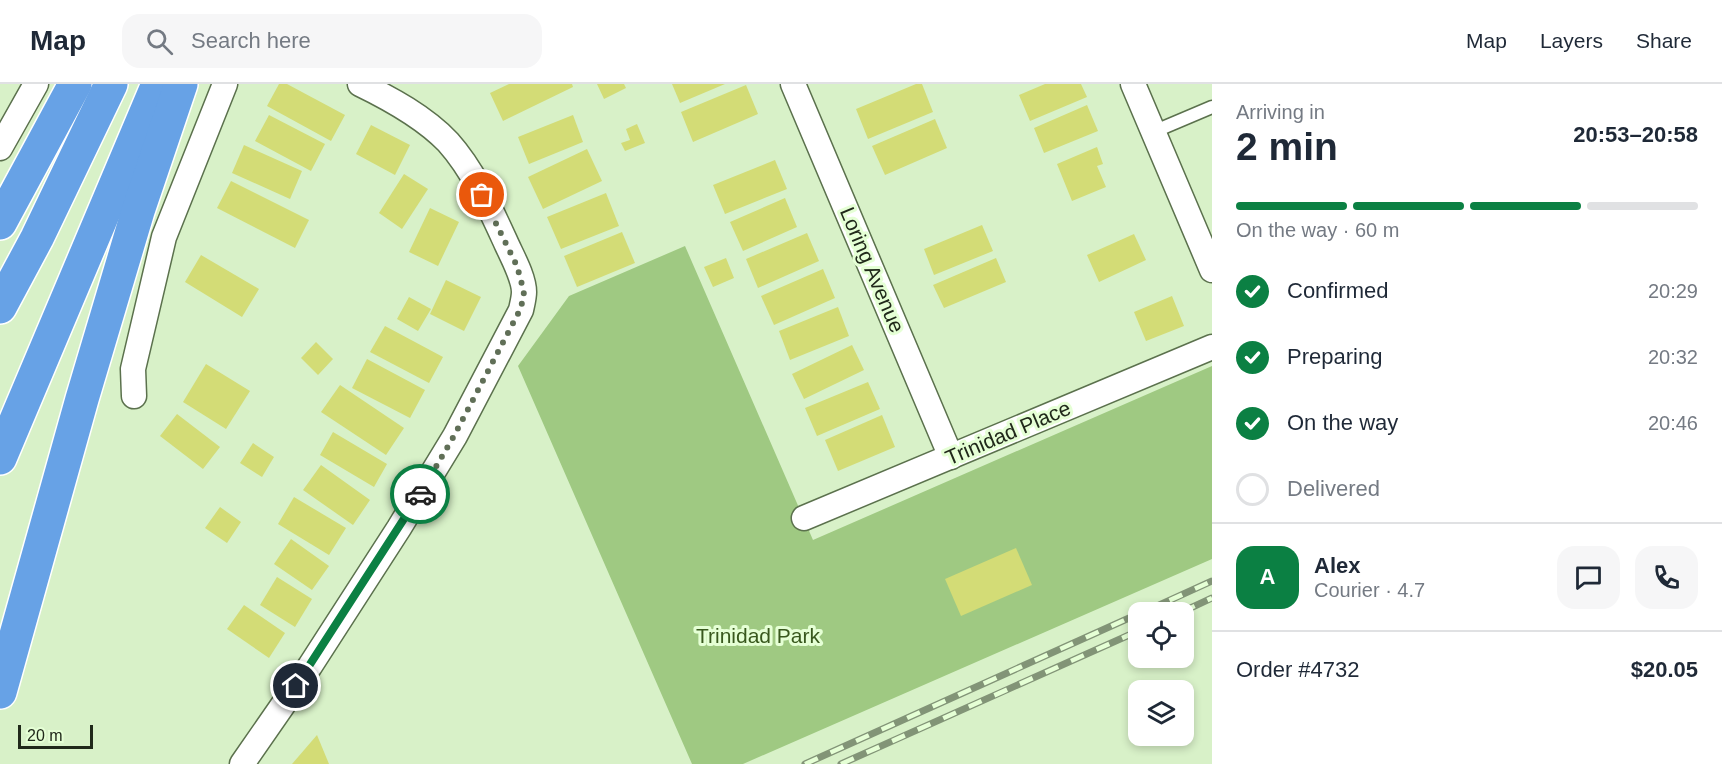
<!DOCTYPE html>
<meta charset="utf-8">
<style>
body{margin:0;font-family:Helvetica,sans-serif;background:#f6f6f7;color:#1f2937;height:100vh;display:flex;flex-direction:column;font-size:22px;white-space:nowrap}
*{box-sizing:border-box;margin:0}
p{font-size:20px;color:#747a83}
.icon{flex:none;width:33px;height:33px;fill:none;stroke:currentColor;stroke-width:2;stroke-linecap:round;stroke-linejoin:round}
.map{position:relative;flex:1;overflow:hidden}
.drawer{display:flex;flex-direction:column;background:#fff;width:510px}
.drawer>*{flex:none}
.fabs{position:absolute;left:1128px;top:518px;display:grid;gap:12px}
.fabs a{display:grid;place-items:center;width:66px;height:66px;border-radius:12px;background:#fff;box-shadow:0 3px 9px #0003;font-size:30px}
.scale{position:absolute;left:18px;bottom:15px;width:75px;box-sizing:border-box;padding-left:6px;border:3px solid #20291a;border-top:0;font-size:16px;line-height:21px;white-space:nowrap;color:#20291a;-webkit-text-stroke:4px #e5ffd5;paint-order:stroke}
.pin{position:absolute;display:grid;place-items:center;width:51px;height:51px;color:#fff;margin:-26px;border:3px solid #fff;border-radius:50%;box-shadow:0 2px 6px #0007}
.courier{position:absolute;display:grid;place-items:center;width:60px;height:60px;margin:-30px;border:4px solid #0b8043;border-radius:50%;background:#fff;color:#222;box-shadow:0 2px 8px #0007}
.summary em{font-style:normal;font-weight:600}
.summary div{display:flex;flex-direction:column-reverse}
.summary{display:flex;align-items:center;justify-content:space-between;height:102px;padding:0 24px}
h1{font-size:39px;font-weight:600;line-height:45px}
.bar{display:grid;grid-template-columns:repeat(4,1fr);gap:9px 6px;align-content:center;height:72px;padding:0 24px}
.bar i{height:8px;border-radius:4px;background:#e0e1e3}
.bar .on{background:#0b8043}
.bar p{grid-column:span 4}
.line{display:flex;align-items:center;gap:15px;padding:0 24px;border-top:2px solid #e0e1e3}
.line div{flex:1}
.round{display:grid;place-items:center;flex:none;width:63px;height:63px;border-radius:18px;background:#f6f6f7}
ol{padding:0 24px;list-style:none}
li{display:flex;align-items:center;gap:18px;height:66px}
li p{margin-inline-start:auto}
li .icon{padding:6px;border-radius:50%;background:#0b8043;color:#fff;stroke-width:4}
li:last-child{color:#747a83}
li i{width:33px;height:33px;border:3px solid #e0e1e3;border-radius:50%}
header{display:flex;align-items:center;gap:36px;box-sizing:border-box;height:84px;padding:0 30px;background:#fff;border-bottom:2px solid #e0e1e3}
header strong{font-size:28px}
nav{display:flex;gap:33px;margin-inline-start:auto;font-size:21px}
.search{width:420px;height:54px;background:#f6f6f7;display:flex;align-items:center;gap:15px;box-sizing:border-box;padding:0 21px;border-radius:18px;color:#747a83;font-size:22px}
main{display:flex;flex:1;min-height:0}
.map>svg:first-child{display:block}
.green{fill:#9fc982}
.building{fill:#d3dc76}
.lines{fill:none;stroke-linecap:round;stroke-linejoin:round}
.service-casing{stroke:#5b714d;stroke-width:15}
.minor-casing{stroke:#5b714d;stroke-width:27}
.motorway-casing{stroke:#fff;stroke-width:36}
.service{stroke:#fff;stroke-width:12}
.minor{stroke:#fff;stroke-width:24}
.motorway{stroke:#67a2e6;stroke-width:33}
.rail-casing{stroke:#829477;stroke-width:7}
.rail{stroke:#e5ffd5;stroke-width:4.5;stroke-dasharray:14;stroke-linecap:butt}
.done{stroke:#606f57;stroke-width:6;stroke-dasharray:0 10.8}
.route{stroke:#0b8043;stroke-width:8}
.labels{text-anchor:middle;stroke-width:6;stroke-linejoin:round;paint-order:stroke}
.street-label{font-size:21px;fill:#20291a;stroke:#e5ffd5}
.park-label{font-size:21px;fill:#38581d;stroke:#e5ffd5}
</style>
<header>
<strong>Map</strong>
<div class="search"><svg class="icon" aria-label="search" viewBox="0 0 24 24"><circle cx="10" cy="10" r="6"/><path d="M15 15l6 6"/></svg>Search here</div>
<nav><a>Map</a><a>Layers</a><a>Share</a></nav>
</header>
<main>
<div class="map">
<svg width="1212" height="680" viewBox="0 0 1212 680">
<rect width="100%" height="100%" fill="#d8f1c8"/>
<path class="green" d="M685 162 813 456 1212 282V475L743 680H692L518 282 569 212Z"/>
<g class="building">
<path d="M279 0H287L345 31 331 57 267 22Z"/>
<path d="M509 0H572L573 3 503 37 490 9Z"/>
<path d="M597 0H624L626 4 604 15Z"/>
<path d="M672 0H725L680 19Z"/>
<path d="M916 0H922L933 28 868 55 856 25Z"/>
<path d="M1045 0H1081L1087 13 1030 37 1019 11Z"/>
<path d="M746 1 758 30 693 58 681 28Z"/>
<path d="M1087 21 1098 47 1044 69 1034 44Z"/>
<path d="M269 31 325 60 311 87 255 57Z"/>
<path d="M573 31 583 58 529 80 518 53Z"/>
<path d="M935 35 947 64 885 91 872 62Z"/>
<path d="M637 40 645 59 625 67 621 59 630 56 626 45Z"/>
<path d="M371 41 410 61 395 91 356 70Z"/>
<path d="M244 61 302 87 290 115 232 89Z"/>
<path d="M1097 63 1103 80 1097 82 1106 103 1072 117 1057 80Z"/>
<path d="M587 65 602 97 543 125 528 93Z"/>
<path d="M775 76 787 105 725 130 713 101Z"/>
<path d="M404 90 428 105 402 145 379 129Z"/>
<path d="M231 97 309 136 295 164 217 124Z"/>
<path d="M606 109 619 142 561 165 547 133Z"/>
<path d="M785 114 797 143 743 167 730 138Z"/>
<path d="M430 124 459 138 438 182 409 168Z"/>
<path d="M982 141 993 167 934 191 924 165Z"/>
<path d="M622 148 635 179 577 203 564 172Z"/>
<path d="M807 149 819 177 758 204 746 175Z"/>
<path d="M1134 150 1146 176 1099 198 1087 171Z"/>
<path d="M201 171 259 205 242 233 185 198Z"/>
<path d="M726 174 734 194 713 203 704 183Z"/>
<path d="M996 174 1006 198 944 224 933 201Z"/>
<path d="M823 185 835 214 774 241 761 212Z"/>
<path d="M446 196 481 213 464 247 430 230Z"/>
<path d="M1172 212 1184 242 1146 257 1134 228Z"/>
<path d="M409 213 431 225 418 247 397 235Z"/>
<path d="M838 223 849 252 790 276 779 247Z"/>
<path d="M385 242 443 273 429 299 370 268Z"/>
<path d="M316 258 333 275 318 291 301 274Z"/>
<path d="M852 261 864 286 804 315 792 290Z"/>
<path d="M367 275 425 306 410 334 352 304Z"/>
<path d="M206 280 250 307 226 345 183 318Z"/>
<path d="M868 298 880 325 817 352 805 324Z"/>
<path d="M340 301 404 344 386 371 321 328Z"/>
<path d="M177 330 220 363 203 385 160 352Z"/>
<path d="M882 331 895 363 838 387 825 356Z"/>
<path d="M333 348 387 380 374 403 320 371Z"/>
<path d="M253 359 274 373 262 393 240 379Z"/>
<path d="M321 381 370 416 353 441 303 406Z"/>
<path d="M294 413 346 444 329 471 278 440Z"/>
<path d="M220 423 241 438 227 459 205 444Z"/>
<path d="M291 455 329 482 312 506 274 480Z"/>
<path d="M1016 464 1032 501 961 532 945 495Z"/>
<path d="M277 493 312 515 295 543 260 521Z"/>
<path d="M244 521 285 549 269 574 227 545Z"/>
<path d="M317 651 329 680H292Z"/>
</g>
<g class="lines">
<defs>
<path id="service" d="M1153 48 1212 23"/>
<g id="minor">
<path d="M793 0 951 373"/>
<path d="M1133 0 1212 186"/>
<path d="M0 64 36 0"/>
<path d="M134 312 133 285 164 153 225 0"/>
<path d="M804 434 1212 263"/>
<path d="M242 680 310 582 399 444 455 352 521 226C522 221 524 214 524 208 524 194 513 174 507 161 491 126 474 87 448 58 424 33 391 15 360 0"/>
</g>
<g id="motorway">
<path d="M0 139 75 0"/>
<path d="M0 223 37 154 111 0"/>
<path d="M0 374 158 0"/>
<path d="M0 608 82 315 138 127 181 0"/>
</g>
</defs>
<use href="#service" class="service-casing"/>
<use href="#minor" class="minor-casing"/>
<use href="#motorway" class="motorway-casing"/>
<use href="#service" class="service"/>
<use href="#minor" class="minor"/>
<use href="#motorway" class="motorway"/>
<defs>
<g id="rail">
<path d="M1144 528 1212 497"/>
<path d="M1182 528 1212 514"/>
<path d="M805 680 1138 530"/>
<path d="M841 680 1138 547"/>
</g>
</defs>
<use href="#rail" class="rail-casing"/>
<use href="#rail" class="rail"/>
</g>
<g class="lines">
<path class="done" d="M420 410 454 352 521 224 524 208 517 182 482 111"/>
<path class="route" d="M296 602 420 410"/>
</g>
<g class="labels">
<g class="street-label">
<text transform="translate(872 186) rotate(67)" y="7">Loring Avenue</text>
<text transform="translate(1008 349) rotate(-23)" y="7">Trinidad Place</text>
</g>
<g class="park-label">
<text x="758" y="559">Trinidad Park</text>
</g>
</g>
</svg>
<div class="fabs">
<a><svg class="icon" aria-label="locate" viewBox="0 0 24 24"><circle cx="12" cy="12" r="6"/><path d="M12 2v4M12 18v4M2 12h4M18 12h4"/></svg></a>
<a><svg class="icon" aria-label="layers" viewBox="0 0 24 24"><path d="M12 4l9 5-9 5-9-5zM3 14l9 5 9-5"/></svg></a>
</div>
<div class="scale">20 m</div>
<div class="pin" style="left:482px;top:111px;background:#ea580c"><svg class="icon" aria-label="bag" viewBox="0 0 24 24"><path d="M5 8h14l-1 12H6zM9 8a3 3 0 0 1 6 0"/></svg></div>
<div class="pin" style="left:296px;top:602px;background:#1f2937"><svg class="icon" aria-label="home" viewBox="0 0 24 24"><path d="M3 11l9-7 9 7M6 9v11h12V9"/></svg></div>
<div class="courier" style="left:420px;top:410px"><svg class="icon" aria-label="car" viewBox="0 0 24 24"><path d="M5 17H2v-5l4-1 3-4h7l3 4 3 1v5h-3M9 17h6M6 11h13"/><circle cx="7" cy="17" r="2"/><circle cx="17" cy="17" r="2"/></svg></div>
</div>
<section class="drawer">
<div class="summary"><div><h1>2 min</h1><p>Arriving in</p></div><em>20:53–20:58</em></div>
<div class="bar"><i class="on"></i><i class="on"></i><i class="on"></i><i></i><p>On the way · 60 m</p></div>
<ol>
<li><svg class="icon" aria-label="check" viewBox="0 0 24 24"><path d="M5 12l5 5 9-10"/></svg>Confirmed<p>20:29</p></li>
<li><svg class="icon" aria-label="check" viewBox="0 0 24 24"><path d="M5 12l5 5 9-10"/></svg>Preparing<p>20:32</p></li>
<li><svg class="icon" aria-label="check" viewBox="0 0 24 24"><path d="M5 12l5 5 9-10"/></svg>On the way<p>20:46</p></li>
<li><i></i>Delivered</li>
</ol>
<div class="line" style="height:108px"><b class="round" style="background:#0b8043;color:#fff">A</b><div><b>Alex</b><p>Courier · 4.7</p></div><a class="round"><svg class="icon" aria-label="chat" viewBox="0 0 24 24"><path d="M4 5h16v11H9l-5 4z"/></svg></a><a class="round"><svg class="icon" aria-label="phone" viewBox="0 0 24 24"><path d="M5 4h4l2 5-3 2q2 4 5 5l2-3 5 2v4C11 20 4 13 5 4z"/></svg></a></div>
<div class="line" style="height:78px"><div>Order #4732</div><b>$20.05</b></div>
</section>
</main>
